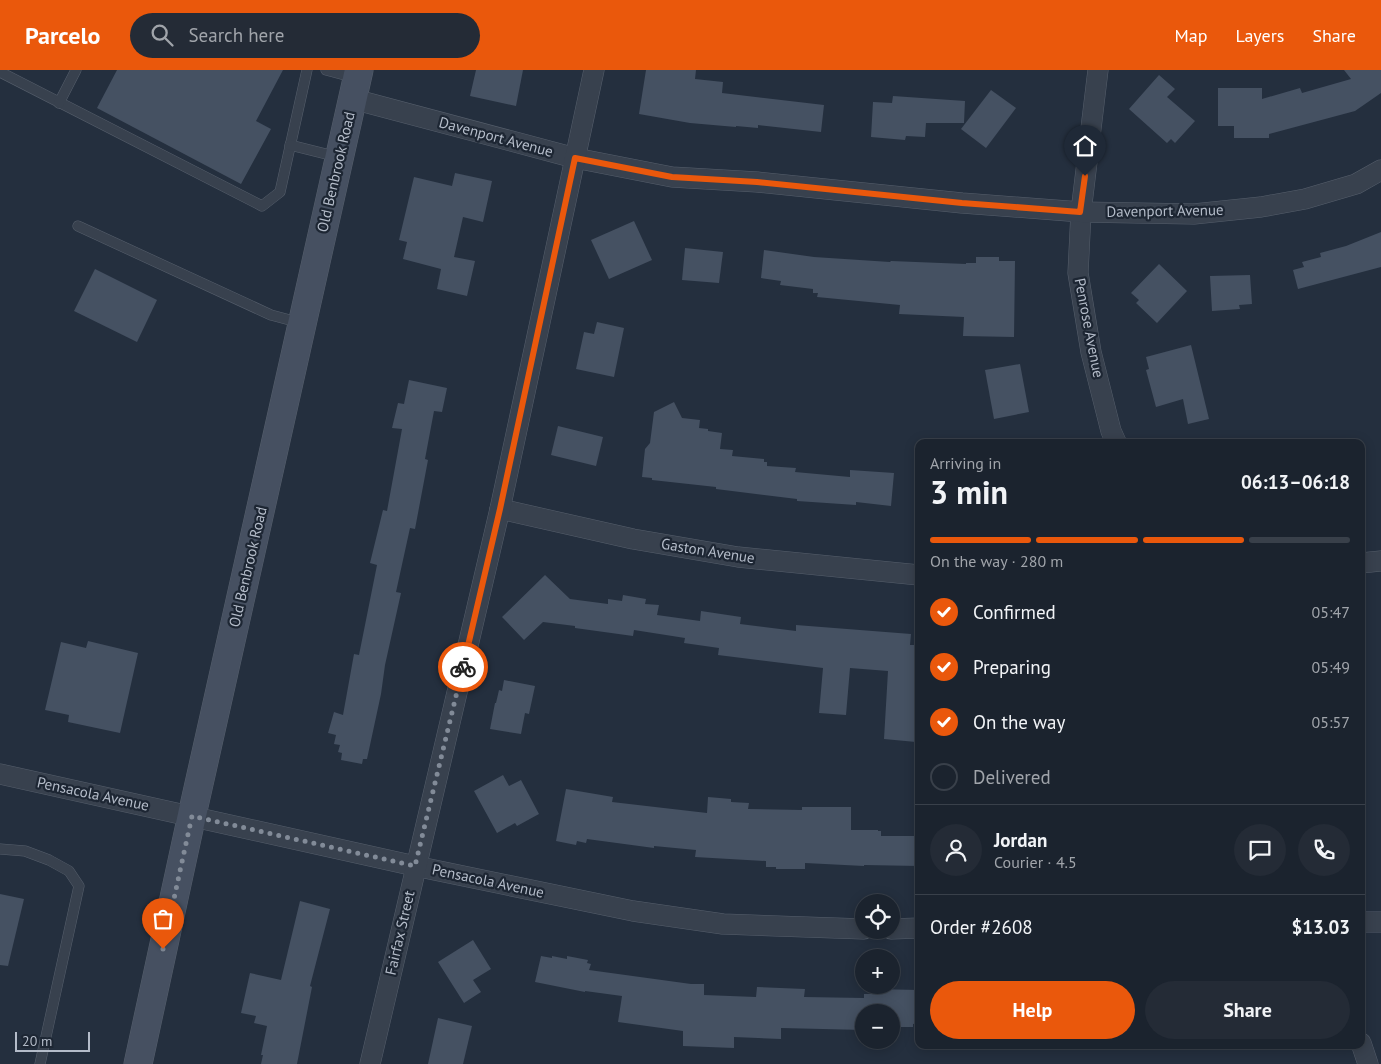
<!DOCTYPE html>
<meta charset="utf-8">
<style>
body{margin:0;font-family:"PT Sans",sans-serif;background:#242b36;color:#f1f3f6;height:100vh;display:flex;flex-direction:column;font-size:19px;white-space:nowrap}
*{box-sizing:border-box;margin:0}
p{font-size:16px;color:#a0a4aa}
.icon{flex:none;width:28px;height:28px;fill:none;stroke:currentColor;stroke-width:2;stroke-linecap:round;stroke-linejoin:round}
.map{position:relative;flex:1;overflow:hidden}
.drawer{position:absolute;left:915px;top:369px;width:450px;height:610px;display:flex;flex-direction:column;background:#1b232e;border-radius:10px;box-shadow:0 2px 12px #0003,0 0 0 1px #39404a}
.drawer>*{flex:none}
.buttons{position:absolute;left:855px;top:824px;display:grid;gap:10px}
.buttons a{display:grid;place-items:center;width:45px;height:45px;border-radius:50%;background:#1b232e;box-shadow:0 2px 12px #0003,0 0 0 1px #39404a;font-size:25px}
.scale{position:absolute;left:15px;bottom:12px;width:75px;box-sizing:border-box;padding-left:5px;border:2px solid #b4bcc9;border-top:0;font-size:14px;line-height:18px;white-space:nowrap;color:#b4bcc9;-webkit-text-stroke:4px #1d2633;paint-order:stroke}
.pin{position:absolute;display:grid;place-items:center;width:42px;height:42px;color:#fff;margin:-51px -21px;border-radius:50% 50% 50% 0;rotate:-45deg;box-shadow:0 0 5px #0007}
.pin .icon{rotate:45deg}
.courier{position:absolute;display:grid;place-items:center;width:50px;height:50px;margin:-25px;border:4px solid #ea580c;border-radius:50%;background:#fff;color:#222;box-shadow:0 1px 6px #0007}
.head em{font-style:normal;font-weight:700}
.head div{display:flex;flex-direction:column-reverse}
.head{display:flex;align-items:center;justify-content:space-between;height:85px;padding:0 15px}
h1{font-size:32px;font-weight:700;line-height:38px}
.bar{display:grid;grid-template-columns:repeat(4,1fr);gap:8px 5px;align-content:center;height:60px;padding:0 15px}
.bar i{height:6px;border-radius:4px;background:#39404a}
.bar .current{background:#ea580c}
.bar p{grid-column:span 4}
.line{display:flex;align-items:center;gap:12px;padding:0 15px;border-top:1px solid #39404a}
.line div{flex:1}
.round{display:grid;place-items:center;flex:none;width:52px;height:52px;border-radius:26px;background:#242b36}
ol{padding:0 15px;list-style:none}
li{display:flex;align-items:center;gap:15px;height:55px}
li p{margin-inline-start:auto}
li .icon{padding:5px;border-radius:50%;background:#ea580c;color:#fff;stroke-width:4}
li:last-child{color:#a0a4aa}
li i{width:28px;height:28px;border:2px solid #39404a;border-radius:50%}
.button{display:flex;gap:10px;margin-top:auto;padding:10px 15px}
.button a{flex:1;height:58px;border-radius:30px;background:#ea580c;color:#fff;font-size:20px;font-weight:700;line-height:58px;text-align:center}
.button a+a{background:#242b36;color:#f1f3f6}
header{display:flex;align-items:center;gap:30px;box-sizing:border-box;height:70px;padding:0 25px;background:#ea580c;color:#fff}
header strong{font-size:24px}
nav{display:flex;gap:28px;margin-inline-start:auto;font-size:18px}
.search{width:350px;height:45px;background:#242b36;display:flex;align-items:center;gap:12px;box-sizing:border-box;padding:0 18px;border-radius:28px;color:#a0a4aa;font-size:19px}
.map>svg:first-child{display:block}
.building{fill:#455162}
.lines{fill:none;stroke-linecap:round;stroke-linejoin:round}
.lane-casing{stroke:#565f6c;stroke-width:11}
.street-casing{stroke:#565f6c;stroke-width:21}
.secondary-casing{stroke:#565f6c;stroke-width:29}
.lane{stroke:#38414e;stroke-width:10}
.street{stroke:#38414e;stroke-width:20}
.secondary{stroke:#465061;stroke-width:28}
.done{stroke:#828b98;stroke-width:5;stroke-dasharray:0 9}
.route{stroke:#ea580c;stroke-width:6}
.labels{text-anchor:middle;stroke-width:4.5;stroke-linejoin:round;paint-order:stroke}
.street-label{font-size:15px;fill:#b4bcc9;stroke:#1d2633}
</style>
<header>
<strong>Parcelo</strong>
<div class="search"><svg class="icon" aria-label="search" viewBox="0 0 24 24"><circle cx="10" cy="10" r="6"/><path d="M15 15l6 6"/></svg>Search here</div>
<nav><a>Map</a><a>Layers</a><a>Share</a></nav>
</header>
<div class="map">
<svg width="1381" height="994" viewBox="0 0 1381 994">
<rect width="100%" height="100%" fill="#242f3e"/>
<g class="building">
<path d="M117 0H283L256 51 271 59 241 114 97 38Z"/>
<path d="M476 0H523L516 36 470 26Z"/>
<path d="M646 0H696L695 9 723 12 722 23 824 35 821 62 758 55V58L736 56V57L690 53 639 44Z"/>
<path d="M1344 0H1381V23L1355 41 1269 64V68H1234V56H1218V18H1262V29L1300 18 1302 23 1351 9Z"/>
<path d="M1159 5 1175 19 1167 27 1195 51 1175 73 1171 69 1167 73 1129 39Z"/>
<path d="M991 20 1016 38 986 78 961 59Z"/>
<path d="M893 26 965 31 964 53H926L925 67 906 66 905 70 871 67 873 32 892 33Z"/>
<path d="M455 103 492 111 483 152 463 147 454 187 475 191 467 226 437 219 441 199 403 189 407 172 399 170 414 107 452 116Z"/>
<path d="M634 151 652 190 609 209 591 170Z"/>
<path d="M1381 162V197L1298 219 1293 200 1304 197 1302 192 1321 187 1320 183 1346 176Z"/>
<path d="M685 178 723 182 719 213 682 210Z"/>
<path d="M764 180 814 187 890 192 891 191 966 194V193H976V187H999V191H1015L1014 267 963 266 964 247 899 244 900 235 817 227 818 223H813V219L780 215 781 211 761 208Z"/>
<path d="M1159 194 1187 221 1157 253 1136 233 1139 230 1131 223Z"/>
<path d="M95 199 157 230 137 272 74 241Z"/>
<path d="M1250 205 1252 234 1239 235 1240 239 1212 241 1210 206Z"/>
<path d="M597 252 624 258 614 307 576 299 584 262 594 264Z"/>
<path d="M1191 275 1209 349 1188 354 1183 329 1156 337 1146 300 1149 299 1146 287Z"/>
<path d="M1020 294 1029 342 994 349 985 300Z"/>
<path d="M409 310 447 318 442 342 434 341 425 389 428 390 415 459 410 458 396 522 401 523 385 595 381 624 367 689H363L362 694 341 690 342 683 338 682 340 675 334 674 336 665 328 663 334 642 343 645 354 584 359 585 377 495 370 493 383 440 387 441 402 359 392 358 398 333 404 334Z"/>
<path d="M674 332 682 348 700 350 699 358 708 359V361L722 363 720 379 733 380 732 386 764 389V392H767V396L796 398 795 402 850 407V400L894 403 891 436 856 432V435L797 431V429L716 419V417L652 410V408L642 407 645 379 650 373 654 342Z"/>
<path d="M558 356 603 367 596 396 551 385Z"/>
<path d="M545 505 570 529 608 534V529L622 531 623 525 646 529 645 534 659 535 657 545 700 551 701 541 741 547 740 554 796 561V555L911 564 910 575H919V632L916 672 884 669 888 601 850 598 846 645 819 643 823 598 718 585 719 578 684 573 685 568 634 560 633 566 575 558V556L543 552 524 570 502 547Z"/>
<path d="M88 571 138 583 120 663 68 652 69 645 45 640 61 572 86 578Z"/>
<path d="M504 610 535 616 529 644 525 643 521 664 490 659 495 633H496L499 620 502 621Z"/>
<path d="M503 705 509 716 521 710 539 744 517 756 515 753 497 763 474 721Z"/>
<path d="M566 719 613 727 612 732 707 743 708 727 731 729V732L749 733 748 739 802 740V737H851V760H878V761H881V766H916V767H919V796L864 795V796L805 793V799H776V797H766V791L695 787 696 780 654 776V778L587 769 586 773 577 771 576 775 556 771Z"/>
<path d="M0 824 24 829 8 896 0 895Z"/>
<path d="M300 831 330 839 310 916 312 917 297 994H261L263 985H261L267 956 254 953 256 946 241 943 250 903 281 910Z"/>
<path d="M473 870 491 899 473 910 481 922 464 933 438 892Z"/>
<path d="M541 886 552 888V886L567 889V886L588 890 587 893 591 894 589 900 691 914H704V925L756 927 757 917 805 919 804 927 864 928V924H872V919L919 920V953L913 954V957H891V942H864V960L781 958V969L734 967V978L683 976V961L618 952 622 926 585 921V922L535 912Z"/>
<path d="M438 948 472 956 463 994H428Z"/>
</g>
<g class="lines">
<defs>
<g id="lane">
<path d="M326 0 356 8"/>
<path d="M0 2 262 136 280 122 307 0"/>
<path d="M59 33 76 0"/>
<path d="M290 75 338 87"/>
<path d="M78 156 271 245 301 253"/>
<path d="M0 779 25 781 49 790 69 801 79 816 40 994"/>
</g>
<g id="street">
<path d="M1098 0 1081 142 1078 203 1091 282 1111 361 1116 372"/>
<path d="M353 29 575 88 672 107 757 112 962 133 1081 142 1194 144 1261 137 1305 129 1356 114 1381 100"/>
<path d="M500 439 633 469 738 487 919 505"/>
<path d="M1361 493 1381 491"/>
<path d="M0 704 415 796 633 841 723 854 864 859"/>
<path d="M1361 852H1381"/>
<path d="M891 859 919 858"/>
<path d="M1361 973 1368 994"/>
<path d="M370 994 500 439 594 0"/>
</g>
<path id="secondary" d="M138 994 192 745 359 0"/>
</defs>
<use href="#lane" class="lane-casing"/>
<use href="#street" class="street-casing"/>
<use href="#secondary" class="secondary-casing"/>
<use href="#lane" class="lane"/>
<use href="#street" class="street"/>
<use href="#secondary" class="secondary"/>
</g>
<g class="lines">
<path class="done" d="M163 879 192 746 415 796 463 597"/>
<path class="route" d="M463 597 500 439 575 88 672 107 757 112 962 133 1080 142 1085 106"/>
</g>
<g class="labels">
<g class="street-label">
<text transform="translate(496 67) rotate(15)" y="5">Davenport Avenue</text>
<text transform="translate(336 102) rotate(-77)" y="5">Old Benbrook Road</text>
<text transform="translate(1165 141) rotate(-1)" y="5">Davenport Avenue</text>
<text transform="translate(1089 258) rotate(79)" y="5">Penrose Avenue</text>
<text transform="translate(708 481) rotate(9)" y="5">Gaston Avenue</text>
<text transform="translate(248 497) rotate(-77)" y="5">Old Benbrook Road</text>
<text transform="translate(93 724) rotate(12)" y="5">Pensacola Avenue</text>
<text transform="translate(488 811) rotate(12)" y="5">Pensacola Avenue</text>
<text transform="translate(400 863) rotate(-77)" y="5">Fairfax Street</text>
</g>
</g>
</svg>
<div class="buttons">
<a><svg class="icon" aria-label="locate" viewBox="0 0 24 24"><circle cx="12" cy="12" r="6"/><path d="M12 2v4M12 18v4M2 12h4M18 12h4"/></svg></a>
<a>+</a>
<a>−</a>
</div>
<div class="scale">20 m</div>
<div class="pin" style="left:163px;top:879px;background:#ea580c"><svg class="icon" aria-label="bag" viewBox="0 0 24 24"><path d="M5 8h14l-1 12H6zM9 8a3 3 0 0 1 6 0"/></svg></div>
<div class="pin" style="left:1085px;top:106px;background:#1f2937"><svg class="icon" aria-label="home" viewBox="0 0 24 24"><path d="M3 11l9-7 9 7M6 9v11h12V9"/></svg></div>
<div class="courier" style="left:463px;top:597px"><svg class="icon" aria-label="bike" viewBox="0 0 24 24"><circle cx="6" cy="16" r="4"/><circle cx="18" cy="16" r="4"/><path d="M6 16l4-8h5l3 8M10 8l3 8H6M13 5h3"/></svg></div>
<section class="drawer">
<div class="head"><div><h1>3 min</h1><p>Arriving in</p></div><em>06:13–06:18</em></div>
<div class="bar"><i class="current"></i><i class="current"></i><i class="current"></i><i></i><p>On the way · 280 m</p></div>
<ol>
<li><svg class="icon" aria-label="check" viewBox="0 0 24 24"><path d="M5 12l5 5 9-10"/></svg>Confirmed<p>05:47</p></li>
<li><svg class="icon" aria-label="check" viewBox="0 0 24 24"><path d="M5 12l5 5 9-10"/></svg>Preparing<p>05:49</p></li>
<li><svg class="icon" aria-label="check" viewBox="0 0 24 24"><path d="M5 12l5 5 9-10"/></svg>On the way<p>05:57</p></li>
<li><i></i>Delivered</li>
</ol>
<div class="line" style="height:90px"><a class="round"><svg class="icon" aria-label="person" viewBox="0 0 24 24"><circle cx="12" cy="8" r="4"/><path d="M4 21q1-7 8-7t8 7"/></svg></a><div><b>Jordan</b><p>Courier · 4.5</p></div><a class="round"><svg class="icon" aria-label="chat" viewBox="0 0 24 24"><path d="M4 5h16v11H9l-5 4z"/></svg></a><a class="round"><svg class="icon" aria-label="phone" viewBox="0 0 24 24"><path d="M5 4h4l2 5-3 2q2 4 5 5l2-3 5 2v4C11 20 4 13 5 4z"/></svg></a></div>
<div class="line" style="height:65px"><div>Order #2608</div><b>$13.03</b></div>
<div class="button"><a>Help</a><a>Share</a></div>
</section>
</div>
